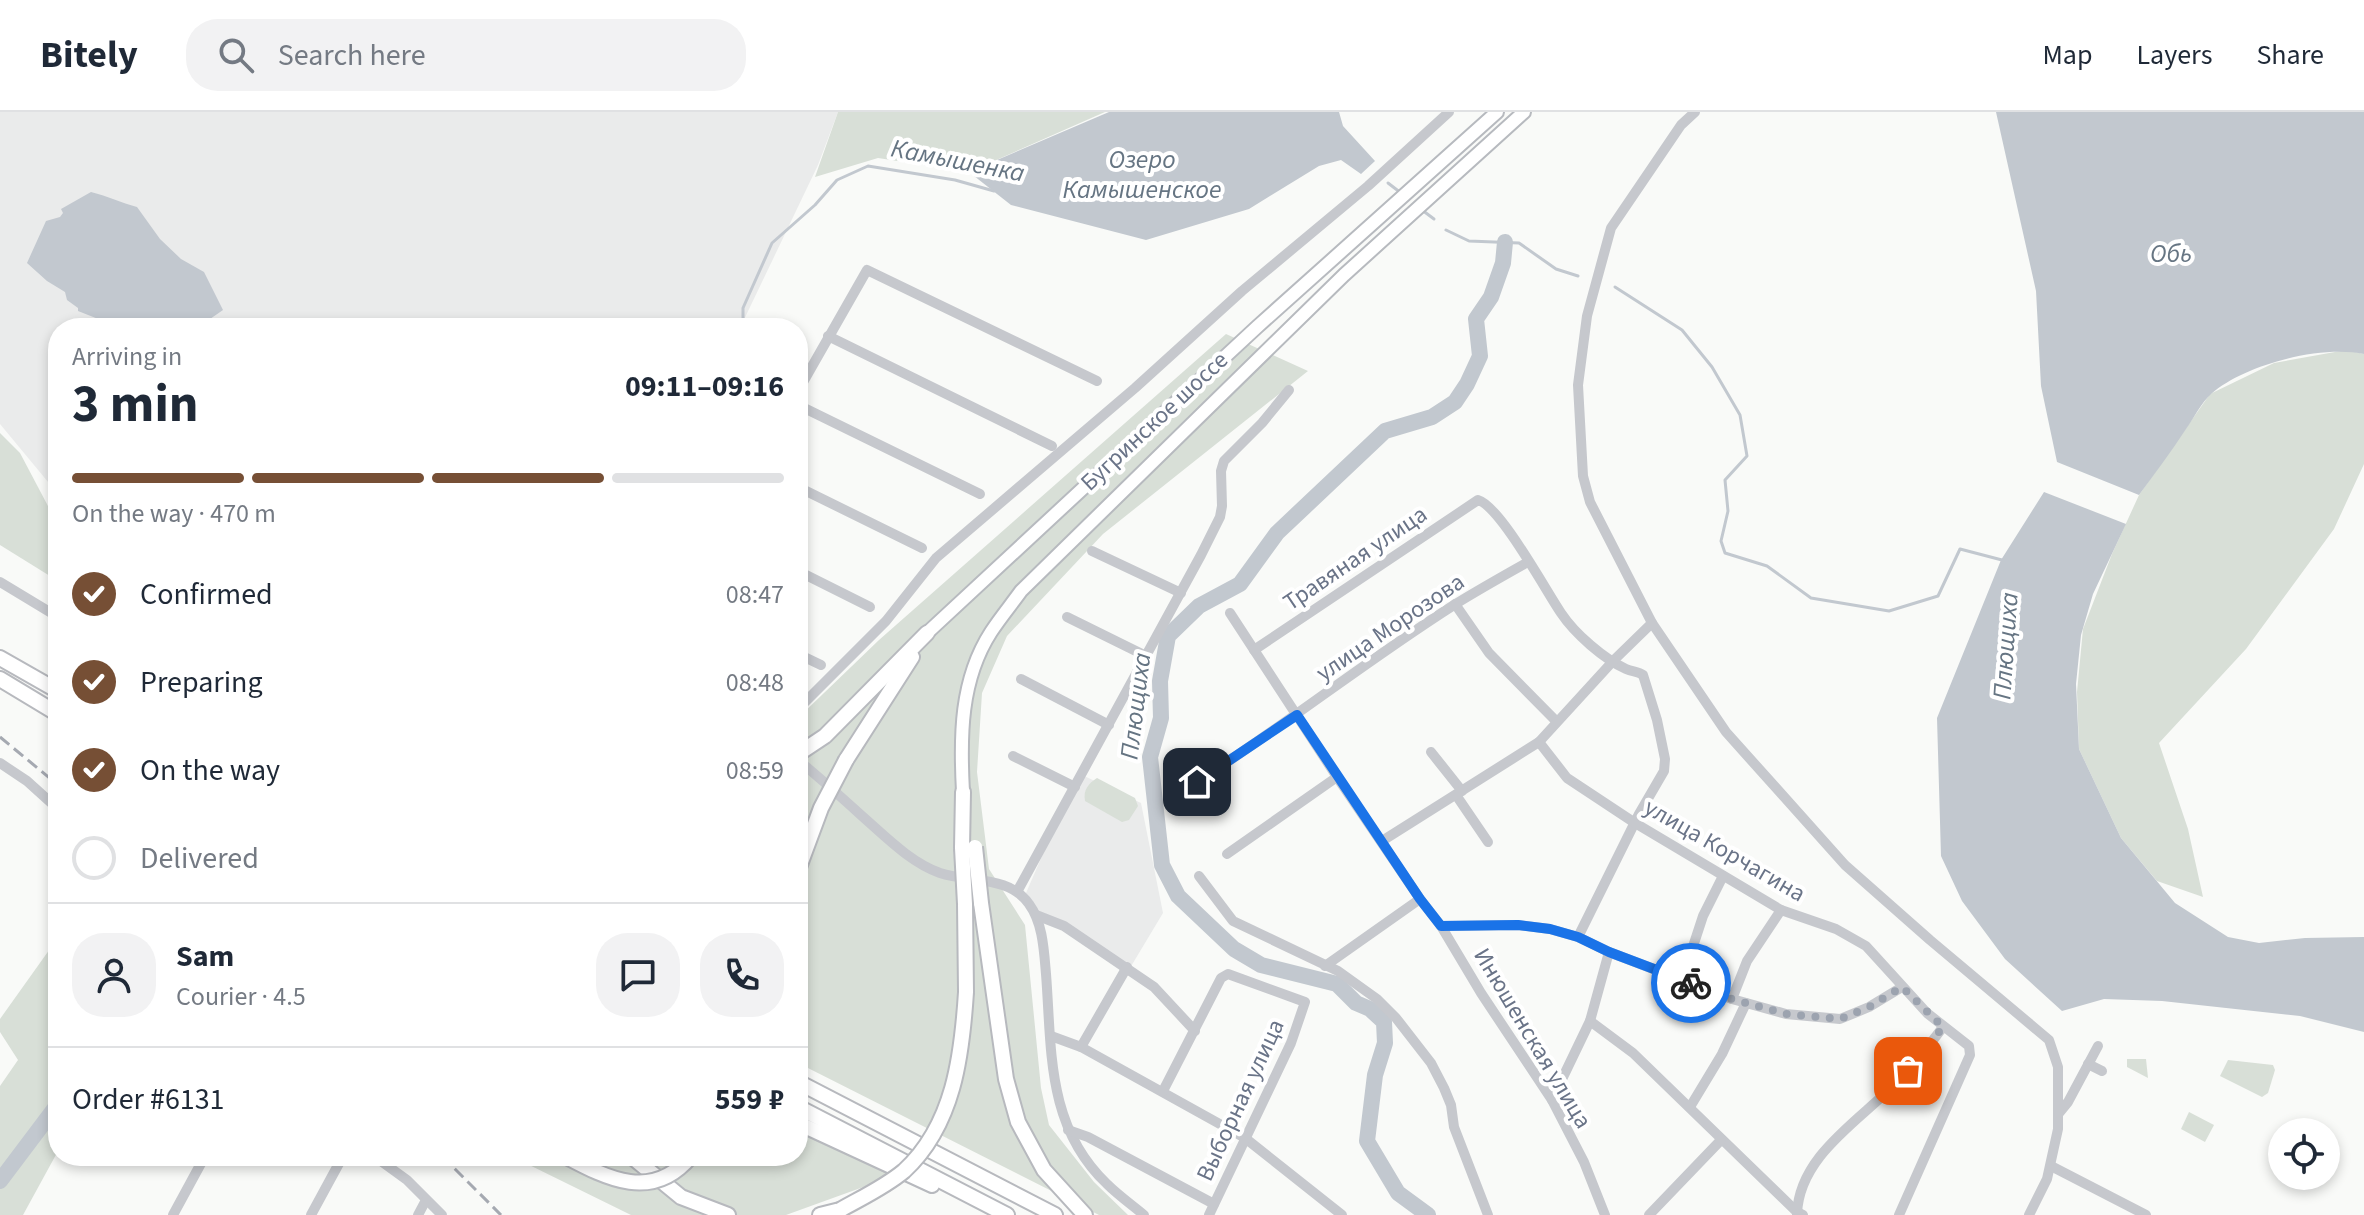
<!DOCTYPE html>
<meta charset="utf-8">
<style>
body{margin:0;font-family:"Source Sans 3",sans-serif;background:#f2f2f3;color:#1f2937;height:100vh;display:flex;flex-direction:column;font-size:30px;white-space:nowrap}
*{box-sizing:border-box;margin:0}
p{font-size:26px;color:#747a83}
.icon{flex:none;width:44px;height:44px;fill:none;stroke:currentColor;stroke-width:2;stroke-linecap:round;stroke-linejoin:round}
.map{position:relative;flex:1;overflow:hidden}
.drawer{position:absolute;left:48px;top:206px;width:760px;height:848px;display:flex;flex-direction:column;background:#fff;border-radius:32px;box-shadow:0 4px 12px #0003}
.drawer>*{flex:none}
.fabs{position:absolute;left:2268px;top:1006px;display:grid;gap:16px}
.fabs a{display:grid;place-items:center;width:72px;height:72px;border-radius:50%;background:#fff;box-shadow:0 4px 12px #0003;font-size:40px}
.pin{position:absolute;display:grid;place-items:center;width:68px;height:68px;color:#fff;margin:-34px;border-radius:16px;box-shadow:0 4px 12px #0006}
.courier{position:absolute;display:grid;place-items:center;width:80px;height:80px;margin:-40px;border:6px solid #1a73e8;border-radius:50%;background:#fff;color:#222;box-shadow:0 2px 10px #0007}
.summary em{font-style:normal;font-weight:700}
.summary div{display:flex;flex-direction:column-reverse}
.summary{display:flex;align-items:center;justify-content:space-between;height:136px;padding:0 24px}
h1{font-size:52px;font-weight:700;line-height:60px}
.bar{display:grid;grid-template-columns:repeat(4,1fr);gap:12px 8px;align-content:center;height:96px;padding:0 24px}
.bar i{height:10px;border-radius:6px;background:#e0e1e3}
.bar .on{background:#764f35}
.bar p{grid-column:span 4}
.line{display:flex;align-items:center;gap:20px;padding:0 24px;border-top:2px solid #e0e1e3}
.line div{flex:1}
.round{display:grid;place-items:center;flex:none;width:84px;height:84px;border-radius:32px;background:#f2f2f3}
ol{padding:0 24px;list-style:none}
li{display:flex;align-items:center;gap:24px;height:88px}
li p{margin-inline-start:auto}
li .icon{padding:8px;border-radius:50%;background:#764f35;color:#fff;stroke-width:4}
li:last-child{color:#747a83}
li i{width:44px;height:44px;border:4px solid #e0e1e3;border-radius:50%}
header{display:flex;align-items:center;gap:48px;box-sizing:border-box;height:112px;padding:0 40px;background:#fff;border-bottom:2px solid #e0e1e3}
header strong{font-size:38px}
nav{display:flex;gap:44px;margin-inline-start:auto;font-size:28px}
.search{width:560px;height:72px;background:#f2f2f3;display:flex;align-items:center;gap:20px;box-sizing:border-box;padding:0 28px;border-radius:32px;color:#747a83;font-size:30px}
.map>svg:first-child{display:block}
.built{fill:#eaebeb}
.green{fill:#d8dfd7}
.water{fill:#c2c8cf}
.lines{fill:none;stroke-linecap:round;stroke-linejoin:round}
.stream{stroke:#c2c8cf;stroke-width:3}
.river{stroke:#c2c8cf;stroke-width:16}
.major-casing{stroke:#b7babf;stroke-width:16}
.highway-casing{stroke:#b7b9be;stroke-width:18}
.minor{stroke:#c6c8cd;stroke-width:10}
.major{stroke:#fff;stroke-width:12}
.highway{stroke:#fff;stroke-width:14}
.rail{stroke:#a5a9b1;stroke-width:3;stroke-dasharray:12 6;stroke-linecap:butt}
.highway-bridge-casing{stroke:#b7b9be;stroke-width:18;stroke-linecap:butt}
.highway-bridge{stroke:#fff;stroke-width:14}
.done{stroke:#9ca3af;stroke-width:8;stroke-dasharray:0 14.4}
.route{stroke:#1a73e8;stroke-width:10}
.labels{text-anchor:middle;stroke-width:8;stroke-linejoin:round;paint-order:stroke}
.street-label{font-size:24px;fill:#6a7488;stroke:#fff}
.water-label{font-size:26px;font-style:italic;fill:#667583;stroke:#fff}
</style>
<header>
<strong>Bitely</strong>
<div class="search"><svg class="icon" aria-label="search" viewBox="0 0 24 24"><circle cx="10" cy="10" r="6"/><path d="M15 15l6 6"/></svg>Search here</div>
<nav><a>Map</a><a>Layers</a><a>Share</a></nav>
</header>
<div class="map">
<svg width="2364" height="1103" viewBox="0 0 2364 1103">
<rect width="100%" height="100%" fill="#f9faf8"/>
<g class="built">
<path d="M0 0H838L818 53 740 216H58V382L0 312Z"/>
<path d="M1078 661 1141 691 1163 801 1130 856 1029 795 1026 781Z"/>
</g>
<g class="green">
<path d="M838 0H1105L969 60 878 46 815 65Z"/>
<path d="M1226 222 1308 259 1103 422 1007 524 982 581 977 660 989 757 1025 813 1041 976 1049 1013 1094 1070 1128 1103H1099L798 951V606L879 528Z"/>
<path d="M2346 238 2364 242V352L2334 417 2246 537 2159 631 2188 717 2203 785 2157 769 2121 726 2079 637 2077 580 2083 517 2112 442 2139 383 2210 282 2274 251Z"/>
<path d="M0 321 20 341 58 413V469L0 433Z"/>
<path d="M1097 666 1135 686 1138 694 1129 708 1122 710 1085 689C1083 678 1088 672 1097 666Z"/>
<path d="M57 827 58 1039 23 1103H0V974L18 948 0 920V907Z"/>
<path d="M2127 947H2146L2148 966 2127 955Z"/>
<path d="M2228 948 2273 953 2275 958 2268 981 2262 985 2220 964Z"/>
<path d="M2189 1000 2214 1013 2205 1030 2181 1017Z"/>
<path d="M798 1009 902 1061 786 1103H631L511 1044H798Z"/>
</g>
<g class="water">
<path d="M1109 0H1339L1343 14 1375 49 1361 62 1341 48 1319 54 1249 97 1146 128 1011 93 969 60Z"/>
<path d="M1996 0H2364V242C2321 233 2245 252 2211 282 2201 291 2194 306 2186 317 2171 340 2155 361 2139 383L2057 350 2041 274 2036 179Z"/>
<path d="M91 80C108 84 121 91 137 95L160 127 181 147 204 160 223 198 197 216H121L78 199V196L67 188 65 180 47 169 27 151 46 109 60 105 63 101 61 97Z"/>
<path d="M2044 380 2126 412 2093 482 2081 523 2076 572 2079 637 2121 726 2175 791 2228 825 2259 831 2305 826 2364 825V920L2300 904 2162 889 2104 887 2062 899 2005 847 1962 789 1941 744 1937 606 2001 448Z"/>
</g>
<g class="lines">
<g class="stream">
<path d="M1388 71 1401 81"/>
<path d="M1422 98 1434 107"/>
<path d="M1446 118 1469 129 1519 131 1556 157 1578 164"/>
<path d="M1615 175 1682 218 1712 255 1740 303 1747 344 1725 368 1728 399 1721 429 1725 441 1767 454 1811 486 1889 499 1938 484 1960 437 2002 448"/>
<path d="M743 216V196L772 131 815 93 837 68 868 54 955 68 994 79"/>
</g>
<g class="river">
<path d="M0 1069 58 992"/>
<path d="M1428 1103 1398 1081 1367 1029 1375 963 1385 931 1384 910 1370 897 1356 891 1337 872 1261 853 1234 837 1178 784 1162 753 1150 645 1161 606 1160 569 1168 524 1199 494 1240 472 1277 421 1385 319 1432 305 1455 290 1467 272 1480 244 1476 207 1491 185 1503 151 1505 130"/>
</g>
<defs>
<g id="major">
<path d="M927 521 1257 215 1497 0"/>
<path d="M963 680C960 625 960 568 991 520 1000 506 1011 493 1021 479L1344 163 1524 0"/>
</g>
<g id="highway">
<path d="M0 546 58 579"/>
<path d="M0 567 58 602"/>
<path d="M798 642 825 624 927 521"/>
<path d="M846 648 912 545"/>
<path d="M962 736 963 680"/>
<path d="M981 791 1006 967 1018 1010 1044 1058 1085 1103"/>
<path d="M965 792 966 880"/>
<path d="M798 970 1055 1103"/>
<path d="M798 995 1007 1103"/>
<path d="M798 1011 932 1073"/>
<path d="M631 1044 681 1085 728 1103"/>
<path d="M820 1103 840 1098"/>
</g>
</defs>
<use href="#major" class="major-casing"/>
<use href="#highway" class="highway-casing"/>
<g class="minor">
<path d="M1695 0 1681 13 1611 116 1587 204 1578 273 1583 364 1590 390 1652 511 1726 620 1845 753 1930 828 2049 928 2058 955V1017L2047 1067 2029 1103"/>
<path d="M828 224 1052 334"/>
<path d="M798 279 867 158 1097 269"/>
<path d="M798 293 980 382"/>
<path d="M798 375 922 436"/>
<path d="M1092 439 1181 481"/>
<path d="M798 459 870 495"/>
<path d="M0 470 58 505"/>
<path d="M1455 492 1489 541 1556 609"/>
<path d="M1230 501 1337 665 1420 787 1441 814 1481 881 1552 988 1584 1050 1605 1103"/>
<path d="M1067 505 1146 544"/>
<path d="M1254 538 1478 388C1500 394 1546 479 1561 501 1575 522 1604 547 1626 557 1633 560 1638 559 1643 563L1657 608 1665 647 1664 659 1639 702 1578 825"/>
<path d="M798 542 821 553"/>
<path d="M1021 567 1109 613"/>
<path d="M798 597 886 509 936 446 1135 276 1242 179 1368 74 1449 0"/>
<path d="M1539 630 1567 666 1635 711 1781 798 1836 817 1866 834 1927 901 1969 934 1970 943 1899 1103"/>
<path d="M1431 640 1462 679"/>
<path d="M1013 644 1075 675"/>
<path d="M798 648C820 666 841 685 862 704 886 725 910 750 940 761 970 771 1009 763 1029 792 1043 811 1044 839 1046 862 1052 938 1046 1014 1107 1072 1118 1083 1132 1093 1144 1103"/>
<path d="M0 651 27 669 58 697"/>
<path d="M1197 670C1284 614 1366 549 1454 493 1478 478 1503 464 1528 450"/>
<path d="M1456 683 1488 730"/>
<path d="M1382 729 1539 630 1614 548 1652 511"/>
<path d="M1227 742 1337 665"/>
<path d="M1199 764 1233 809 1338 859 1377 887 1396 906 1431 951 1444 976 1451 993 1454 1015 1488 1103"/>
<path d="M1018 778 1201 443 1220 405 1222 394 1221 359 1224 349 1262 311 1289 278"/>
<path d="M1036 803 1064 814 1154 875 1195 919"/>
<path d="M1441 814 1518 813 1550 817 1578 825 1609 840 1732 887 1786 902 1840 907 1869 895 1902 875"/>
<path d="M1325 854 1420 787"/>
<path d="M1682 868 1703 804 1723 764"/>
<path d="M1732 887 1747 849 1781 798"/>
<path d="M1590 909 1609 840"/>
<path d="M1051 924 1081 935 1245 1026 1342 1103"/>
<path d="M1081 935 1127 855"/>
<path d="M2088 952 2102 959"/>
<path d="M1163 979 1221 866 1228 862 1305 890 1291 931 1209 1103"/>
<path d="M1552 988 1590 909 1633 941 1797 1100 1803 1103"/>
<path d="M1690 995 1722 942 1746 891"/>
<path d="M2059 1001 2068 990 2098 934"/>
<path d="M1068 1018 1088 1025 1214 1092"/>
<path d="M374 1044 407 1068 442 1103"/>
<path d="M2051 1054 2146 1103"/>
<path d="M1797 1102C1799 1044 1859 1009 1895 972 1913 954 1928 935 1943 915"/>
<path d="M173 1103 205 1044"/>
<path d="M311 1103 343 1044"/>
<path d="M418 1103 426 1088"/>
<path d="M1649 1103 1721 1028"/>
</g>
<use href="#major" class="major"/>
<use href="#highway" class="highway"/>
<g class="rail">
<path d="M0 625 58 673"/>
<path d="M442 1044 501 1103"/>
</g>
<defs>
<g id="highway-bridge">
<path d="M975 735 981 791"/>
<path d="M962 736 965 792"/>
<path d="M798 758 821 696 846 648"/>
<path d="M565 1044C608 1067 653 1090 691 1044"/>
<path d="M840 1098C861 1086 885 1075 904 1059 954 1013 962 943 966 880"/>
</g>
</defs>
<use href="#highway-bridge" class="highway-bridge-casing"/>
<use href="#highway-bridge" class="highway-bridge"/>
</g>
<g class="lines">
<path class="done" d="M1691 871 1732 887 1786 902 1840 907 1869 895 1902 875 1943 915 1908 959"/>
<path class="route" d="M1197 670 1297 603 1420 787 1441 814 1518 813 1550 817 1578 825 1609 840 1691 871"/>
</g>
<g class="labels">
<g class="street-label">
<text transform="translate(1154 309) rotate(-43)" y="8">Бугринское шоссе</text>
<text transform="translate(1355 446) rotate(-34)" y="8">Травяная улица</text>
<text transform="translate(1390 515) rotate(-34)" y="8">улица Морозова</text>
<text transform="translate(1725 738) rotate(30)" y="8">улица Корчагина</text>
<text transform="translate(1533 926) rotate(59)" y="8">Инюшенская улица</text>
<text transform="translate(1240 988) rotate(-65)" y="8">Выборная улица</text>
</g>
<g class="water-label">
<text x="1142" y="56">Озеро<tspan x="1142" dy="30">Камышенское</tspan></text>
<text transform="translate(958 48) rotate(11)" y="9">Камышенка</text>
<text x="2171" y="150">Обь</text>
<text transform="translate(2005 534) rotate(-86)" y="9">Плющиха</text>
<text transform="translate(1135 594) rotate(-83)" y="9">Плющиха</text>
</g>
</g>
</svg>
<div class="fabs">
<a><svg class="icon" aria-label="locate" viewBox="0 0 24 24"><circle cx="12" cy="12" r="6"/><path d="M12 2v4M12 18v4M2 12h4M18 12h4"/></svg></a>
</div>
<div class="pin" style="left:1908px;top:959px;background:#ea580c"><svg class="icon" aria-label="bag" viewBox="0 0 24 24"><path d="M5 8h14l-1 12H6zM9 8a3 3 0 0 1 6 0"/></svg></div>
<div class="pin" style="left:1197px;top:670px;background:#1f2937"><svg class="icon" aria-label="home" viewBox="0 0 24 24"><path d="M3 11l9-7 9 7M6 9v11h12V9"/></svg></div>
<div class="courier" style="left:1691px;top:871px"><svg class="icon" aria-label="bike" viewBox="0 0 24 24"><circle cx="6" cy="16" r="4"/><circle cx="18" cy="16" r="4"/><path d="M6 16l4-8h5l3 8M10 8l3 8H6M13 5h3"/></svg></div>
<section class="drawer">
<div class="summary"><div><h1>3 min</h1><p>Arriving in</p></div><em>09:11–09:16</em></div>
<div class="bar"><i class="on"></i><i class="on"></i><i class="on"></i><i></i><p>On the way · 470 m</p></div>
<ol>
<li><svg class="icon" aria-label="check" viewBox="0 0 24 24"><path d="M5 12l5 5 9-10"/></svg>Confirmed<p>08:47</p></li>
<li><svg class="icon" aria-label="check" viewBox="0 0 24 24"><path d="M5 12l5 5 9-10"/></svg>Preparing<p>08:48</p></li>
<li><svg class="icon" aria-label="check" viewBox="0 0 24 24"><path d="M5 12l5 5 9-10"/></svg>On the way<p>08:59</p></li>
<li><i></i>Delivered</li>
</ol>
<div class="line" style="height:144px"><a class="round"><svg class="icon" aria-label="person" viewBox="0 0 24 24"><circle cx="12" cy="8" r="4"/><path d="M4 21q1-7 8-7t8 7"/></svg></a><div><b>Sam</b><p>Courier · 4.5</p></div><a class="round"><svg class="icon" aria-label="chat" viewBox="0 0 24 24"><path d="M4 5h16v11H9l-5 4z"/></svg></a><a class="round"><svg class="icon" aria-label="phone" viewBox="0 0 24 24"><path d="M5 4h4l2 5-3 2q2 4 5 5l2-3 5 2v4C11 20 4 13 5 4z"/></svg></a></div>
<div class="line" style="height:104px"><div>Order #6131</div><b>559 ₽</b></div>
</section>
</div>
